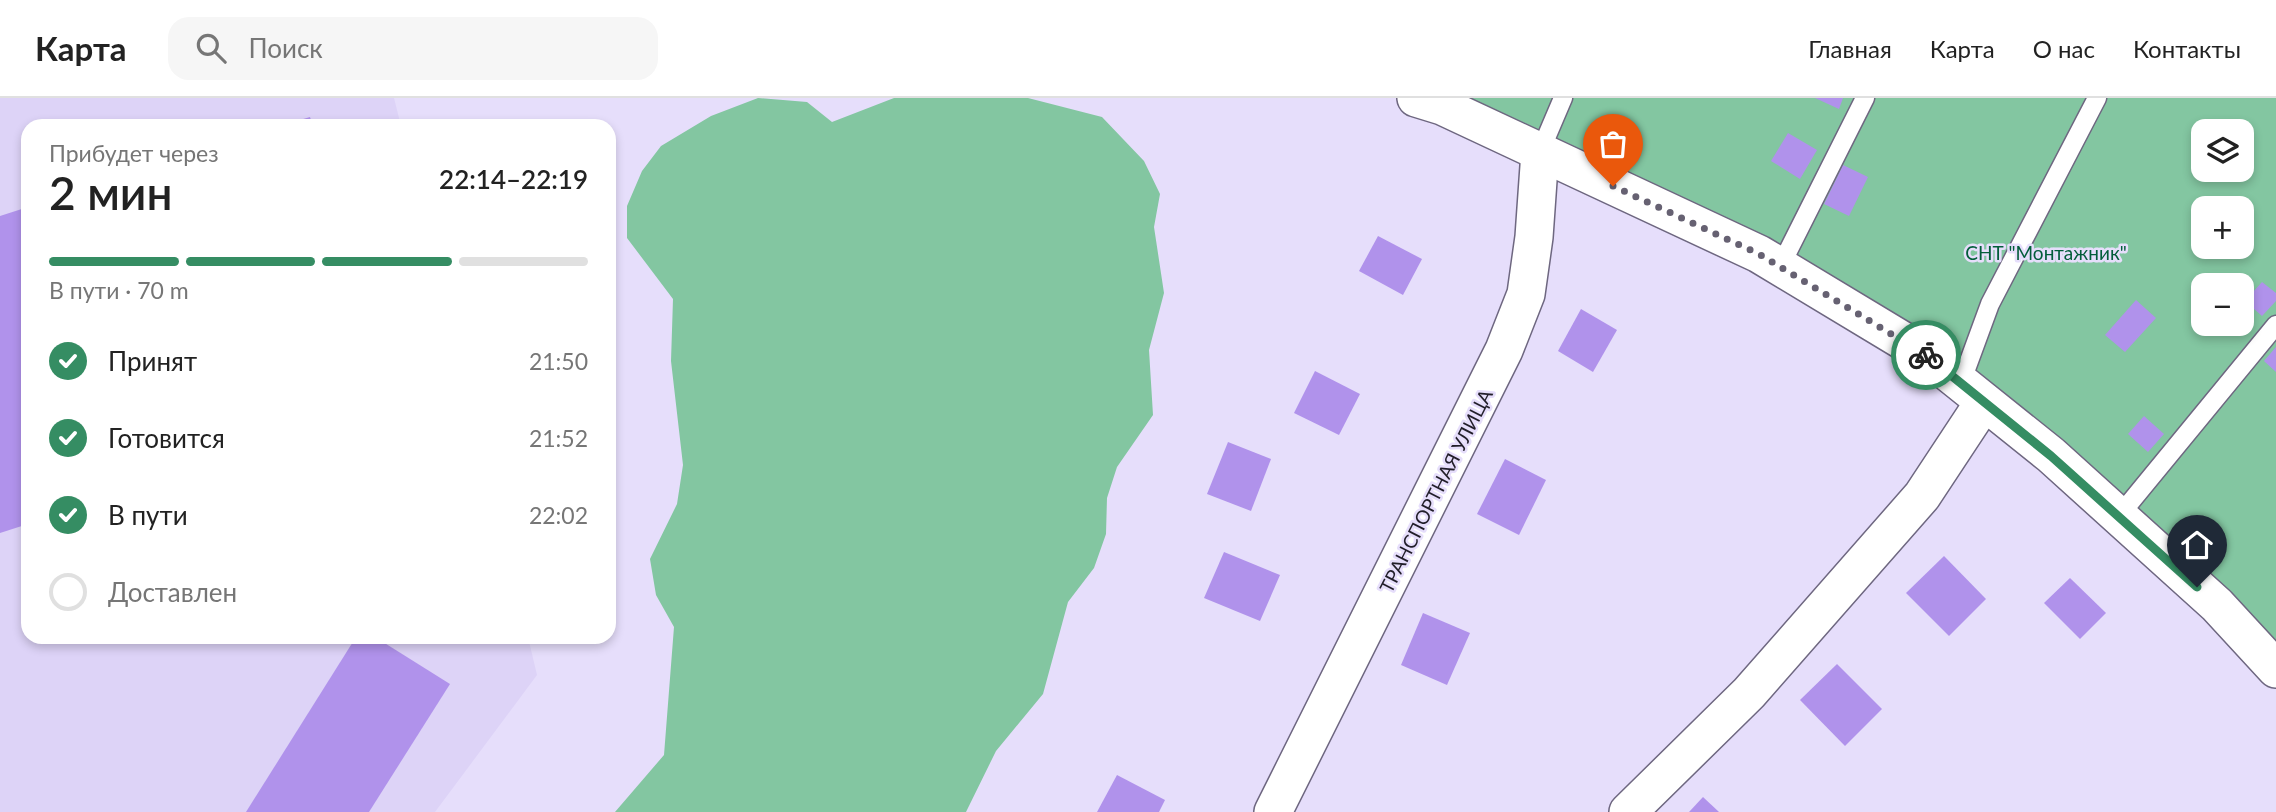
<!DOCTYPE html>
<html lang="ru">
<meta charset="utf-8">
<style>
body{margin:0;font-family:Lato,sans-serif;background:#f6f6f6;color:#222;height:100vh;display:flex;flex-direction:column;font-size:26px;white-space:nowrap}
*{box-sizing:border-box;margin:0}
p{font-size:23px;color:#767676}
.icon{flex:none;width:38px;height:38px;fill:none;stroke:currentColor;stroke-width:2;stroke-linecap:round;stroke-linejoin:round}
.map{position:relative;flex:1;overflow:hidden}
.sheet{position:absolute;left:21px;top:21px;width:595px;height:525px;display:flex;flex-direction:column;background:#fff;border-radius:21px;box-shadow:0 4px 10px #0003}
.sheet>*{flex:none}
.buttons{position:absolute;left:2191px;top:21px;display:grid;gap:14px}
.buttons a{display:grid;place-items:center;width:63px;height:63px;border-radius:14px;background:#fff;box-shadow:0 4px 10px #0003;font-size:35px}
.pin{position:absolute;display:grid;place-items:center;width:60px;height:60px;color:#fff;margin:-72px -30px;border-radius:50% 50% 50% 0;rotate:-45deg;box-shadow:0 0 7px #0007}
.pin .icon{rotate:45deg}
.courier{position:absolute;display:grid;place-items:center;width:70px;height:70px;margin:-35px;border:5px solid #358d63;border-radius:50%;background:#fff;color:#222;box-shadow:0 2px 9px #0007}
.overview em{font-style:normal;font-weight:600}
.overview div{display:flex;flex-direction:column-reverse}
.overview{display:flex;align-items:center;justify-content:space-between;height:119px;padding:0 28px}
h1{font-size:46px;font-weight:600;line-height:52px}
.bar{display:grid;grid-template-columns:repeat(4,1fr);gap:10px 7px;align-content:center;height:84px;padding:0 28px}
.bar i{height:9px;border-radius:5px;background:#e0e0e0}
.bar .selected{background:#358d63}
.bar p{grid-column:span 4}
ol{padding:0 28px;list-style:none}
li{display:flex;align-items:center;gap:21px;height:77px}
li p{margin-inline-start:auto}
li .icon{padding:7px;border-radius:50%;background:#358d63;color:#fff;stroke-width:4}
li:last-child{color:#767676}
li i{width:38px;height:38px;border:4px solid #e0e0e0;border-radius:50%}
header{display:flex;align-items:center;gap:42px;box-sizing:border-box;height:98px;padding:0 35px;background:#fff;border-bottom:2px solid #e0e0e0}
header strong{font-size:33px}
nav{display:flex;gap:38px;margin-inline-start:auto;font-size:24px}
.search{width:490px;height:63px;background:#f6f6f6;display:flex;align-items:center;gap:18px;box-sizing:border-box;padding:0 24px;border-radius:21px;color:#767676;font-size:26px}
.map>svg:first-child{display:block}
.built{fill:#ddd3f7}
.green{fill:#83c6a1;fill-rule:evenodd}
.building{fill:#b092eb}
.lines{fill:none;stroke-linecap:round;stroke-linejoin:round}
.service-casing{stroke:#6e6780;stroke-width:21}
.minor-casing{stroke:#6e6780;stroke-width:40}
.service{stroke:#fff;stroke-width:18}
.minor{stroke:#fff;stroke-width:37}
.done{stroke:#666172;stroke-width:7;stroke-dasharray:0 12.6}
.route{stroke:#358d63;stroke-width:9}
.labels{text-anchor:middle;stroke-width:5;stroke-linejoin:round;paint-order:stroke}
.park-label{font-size:19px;fill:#025d3a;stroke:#e6defb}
.street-label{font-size:19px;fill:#211e29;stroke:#e6defb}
</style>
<header>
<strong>Карта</strong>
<div class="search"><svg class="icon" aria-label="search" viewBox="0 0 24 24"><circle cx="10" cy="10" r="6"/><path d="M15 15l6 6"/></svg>Поиск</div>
<nav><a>Главная</a><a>Карта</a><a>О нас</a><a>Контакты</a></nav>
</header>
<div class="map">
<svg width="2276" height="714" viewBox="0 0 2276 714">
<rect width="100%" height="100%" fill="#e6defb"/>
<path class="built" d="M0 0H394L401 28H28V539H528L537 577 435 714H0Z"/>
<g class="green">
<path d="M758 0 807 4 832 24 894 0H1028L1102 19 1144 63 1160 96 1154 129 1164 195 1149 252 1153 317 1117 369 1107 400 1106 436 1094 470 1068 504 1043 596 996 653 966 714H615L664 657 674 529 656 497 650 461 677 406 683 367 671 263 673 201 627 140V108L642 73 661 48 711 18Z"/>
<path d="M1445 0H2276V571L1925 256ZM2203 33H2242V72H2203ZM2203 110H2242V149H2203ZM2203 187H2242V226H2203Z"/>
</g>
<g class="building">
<path d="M1815 0H1843L1839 11Z"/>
<path d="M310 19 313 28H283V27Z"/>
<path d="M1788 35 1817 52 1800 81 1771 63Z"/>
<path d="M1843 67 1868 79 1849 118 1824 106Z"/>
<path d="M28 109V426L0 435V118Z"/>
<path d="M1378 138 1422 161 1403 197 1359 173Z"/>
<path d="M2262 184 2276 195V203L2262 218 2245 203Z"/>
<path d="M2136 202 2156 220 2125 254 2105 237Z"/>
<path d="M1581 211 1617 232 1593 274 1558 253Z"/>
<path d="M2276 249V274L2264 263Z"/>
<path d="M1315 273 1360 296 1339 337 1294 315Z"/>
<path d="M2144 318 2164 336 2148 354 2128 336Z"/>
<path d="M1228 344 1271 361 1251 413 1207 396Z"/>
<path d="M1505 361 1546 382 1519 437 1477 416Z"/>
<path d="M1224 454 1280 477 1260 523 1204 500Z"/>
<path d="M1944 458 1986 501 1949 538 1906 495Z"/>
<path d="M2070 480 2106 515 2080 541 2044 505Z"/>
<path d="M1423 515 1470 535 1447 587 1401 567Z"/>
<path d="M356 539H375L450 586 369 714H246Z"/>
<path d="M1837 566 1882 611 1845 648 1800 602Z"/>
<path d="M1117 677 1165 702 1159 714H1097Z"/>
<path d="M1703 699 1719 714H1689Z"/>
</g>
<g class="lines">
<defs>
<g id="service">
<path d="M1540 54 1563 0"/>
<path d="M1780 169 1865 0"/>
<path d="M1961 285 1990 206 2097 0"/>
<path d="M2119 418 2276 227"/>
</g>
<g id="minor">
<path d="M1416 0 1442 8 1759 156 1925 256 2051 357 2217 507 2276 571"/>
<path d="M1273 714 1504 252 1526 196 1534 139 1540 54"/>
<path d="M1628 714 1749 595 1922 398 1984 304"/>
</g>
</defs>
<use href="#service" class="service-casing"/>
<use href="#minor" class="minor-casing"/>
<use href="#service" class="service"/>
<use href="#minor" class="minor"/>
</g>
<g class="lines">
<path class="done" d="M1613 88 1759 156 1926 257"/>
<path class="route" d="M1926 257 2051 358 2197 489"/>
</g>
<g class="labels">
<g class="park-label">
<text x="2046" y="162">СНТ "Монтажник"</text>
</g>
<g class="street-label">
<text transform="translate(1436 393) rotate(-63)" y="7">ТРАНСПОРТНАЯ УЛИЦА</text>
</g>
</g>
</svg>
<div class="buttons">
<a><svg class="icon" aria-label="layers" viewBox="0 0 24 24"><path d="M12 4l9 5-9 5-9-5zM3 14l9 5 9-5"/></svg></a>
<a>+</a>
<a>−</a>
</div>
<div class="pin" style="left:1613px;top:88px;background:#ea580c"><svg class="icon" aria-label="bag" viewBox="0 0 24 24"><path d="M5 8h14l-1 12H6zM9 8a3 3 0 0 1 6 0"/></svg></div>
<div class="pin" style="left:2197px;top:489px;background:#1f2937"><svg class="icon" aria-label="home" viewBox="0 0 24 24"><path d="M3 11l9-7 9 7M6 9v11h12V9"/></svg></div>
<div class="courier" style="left:1926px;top:257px"><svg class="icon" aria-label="bike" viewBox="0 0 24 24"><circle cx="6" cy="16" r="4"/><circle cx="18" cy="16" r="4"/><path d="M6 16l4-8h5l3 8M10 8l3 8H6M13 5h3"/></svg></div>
<section class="sheet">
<div class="overview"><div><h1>2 мин</h1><p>Прибудет через</p></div><em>22:14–22:19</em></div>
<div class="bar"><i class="selected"></i><i class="selected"></i><i class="selected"></i><i></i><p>В пути · 70 m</p></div>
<ol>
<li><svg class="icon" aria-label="check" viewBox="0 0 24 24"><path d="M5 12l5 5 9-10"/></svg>Принят<p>21:50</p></li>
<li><svg class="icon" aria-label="check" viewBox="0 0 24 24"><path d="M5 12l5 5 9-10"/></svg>Готовится<p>21:52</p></li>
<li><svg class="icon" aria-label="check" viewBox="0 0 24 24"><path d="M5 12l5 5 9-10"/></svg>В пути<p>22:02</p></li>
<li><i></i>Доставлен</li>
</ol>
</section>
</div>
